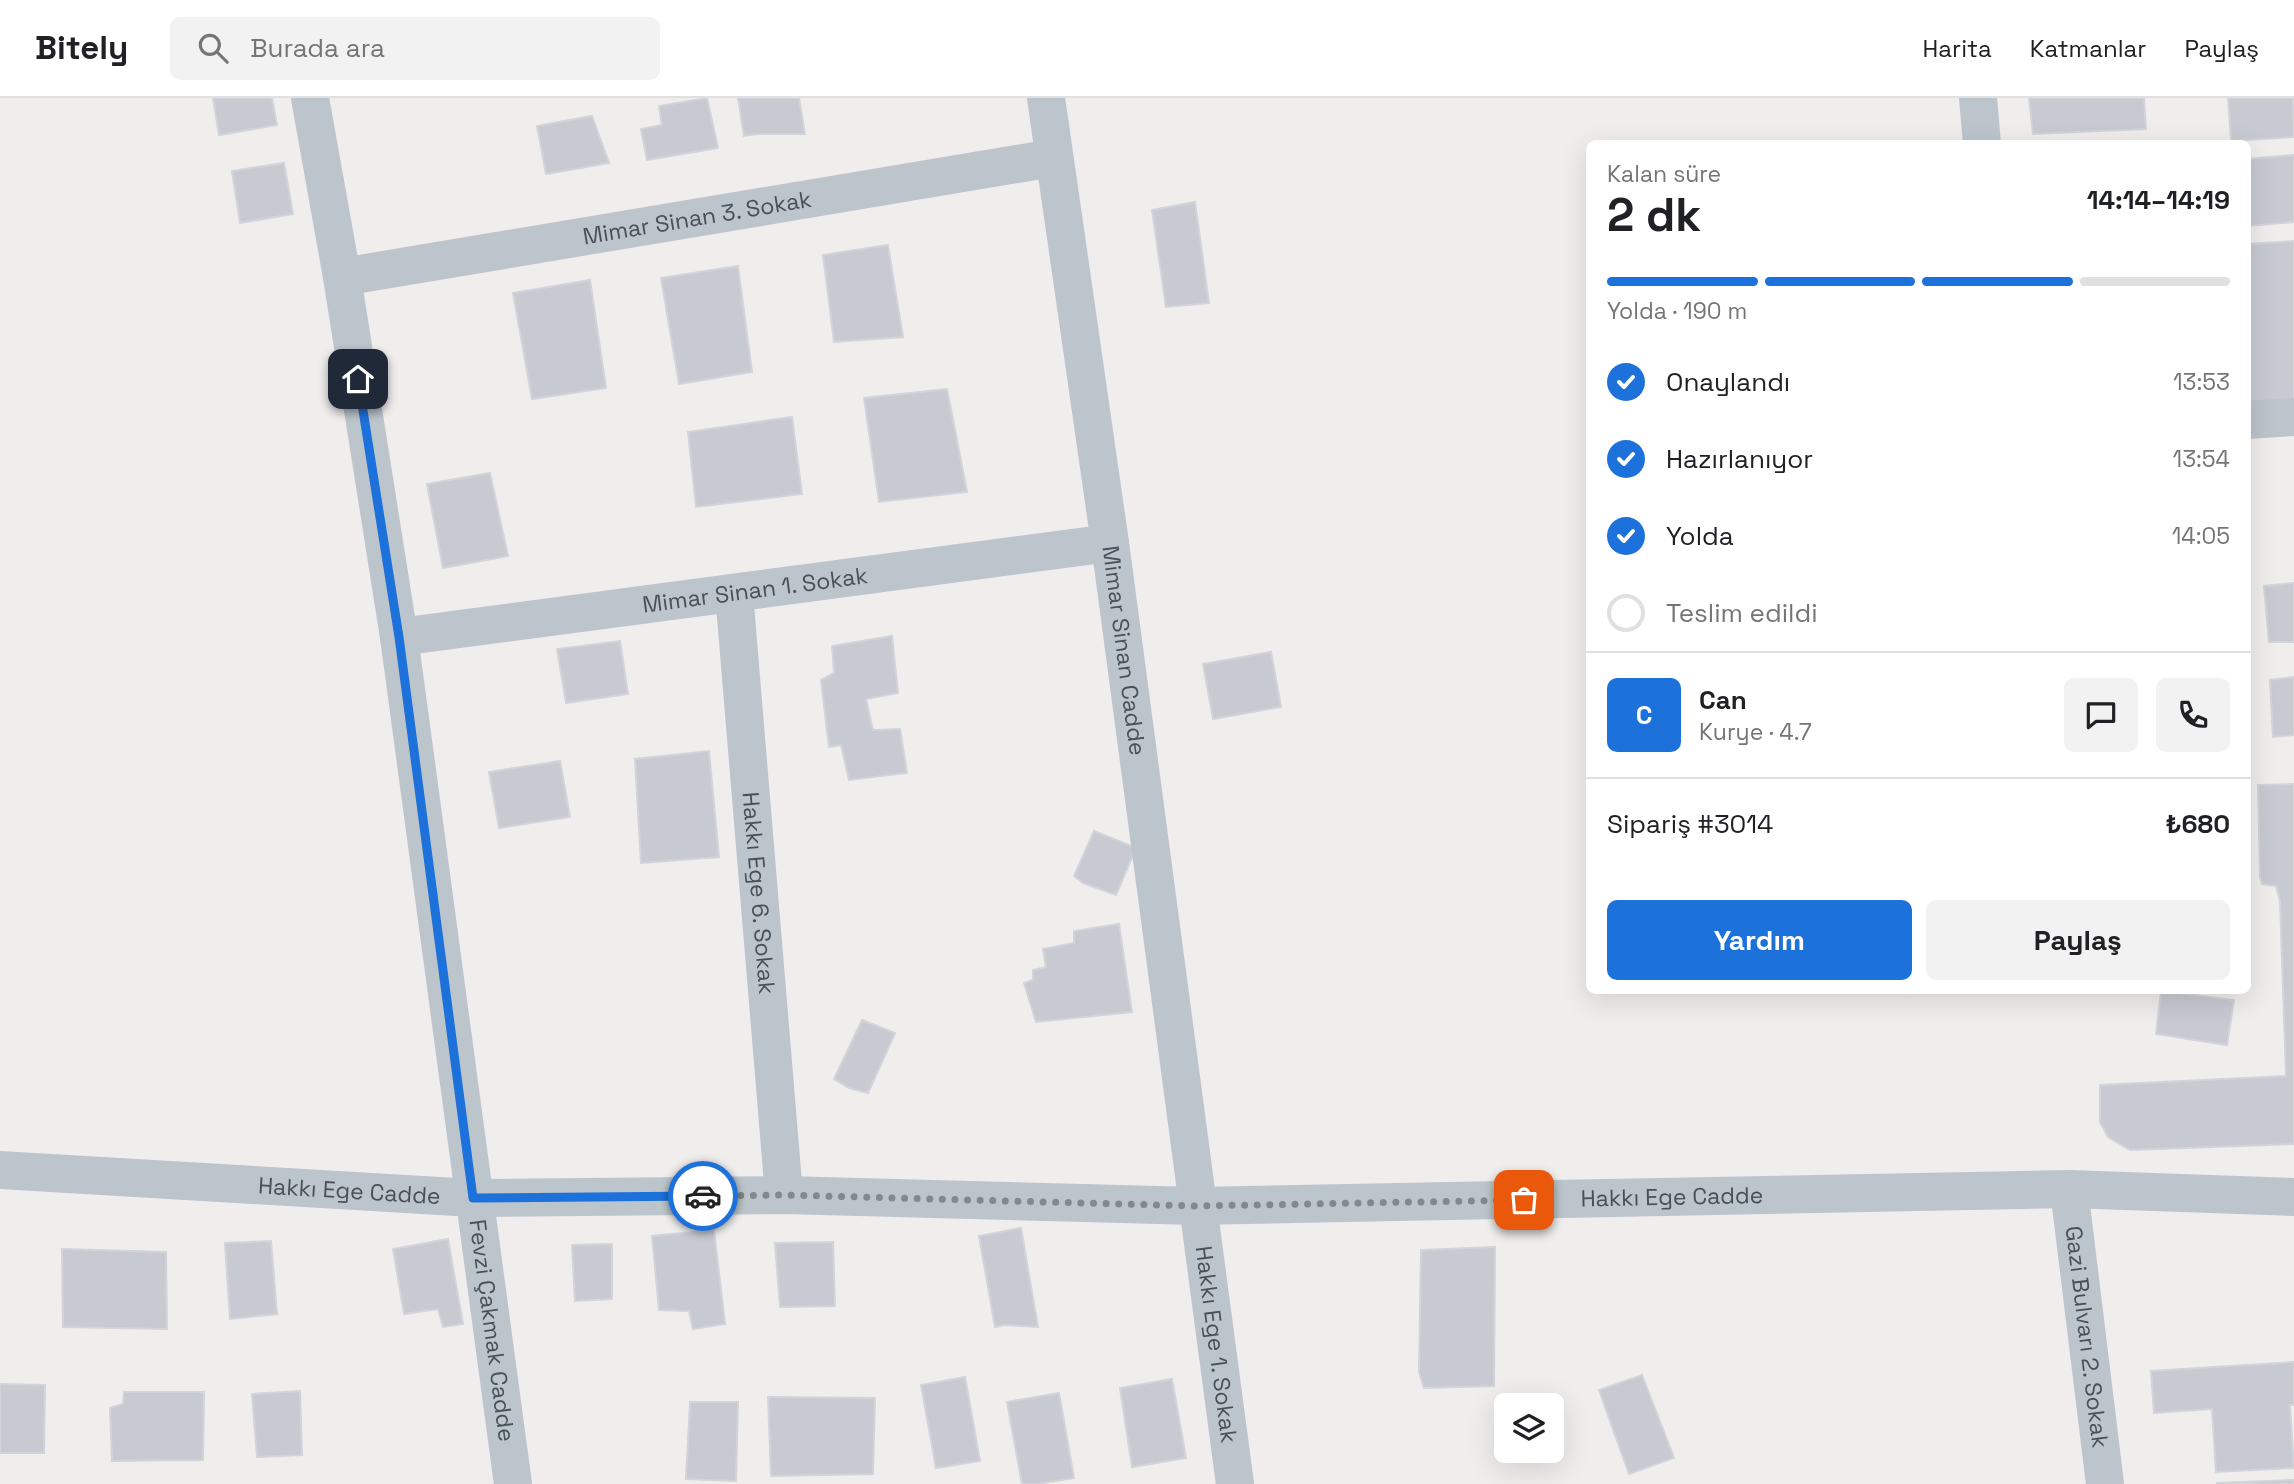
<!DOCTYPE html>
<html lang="tr">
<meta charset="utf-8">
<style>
body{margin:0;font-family:"Space Grotesk",sans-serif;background:#f2f2f2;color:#202124;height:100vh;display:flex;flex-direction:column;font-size:26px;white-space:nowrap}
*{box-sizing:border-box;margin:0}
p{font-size:23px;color:#757577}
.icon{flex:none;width:38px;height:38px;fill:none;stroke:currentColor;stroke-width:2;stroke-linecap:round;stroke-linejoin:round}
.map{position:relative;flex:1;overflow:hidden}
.details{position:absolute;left:1586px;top:42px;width:665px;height:854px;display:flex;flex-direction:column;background:#fff;border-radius:10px;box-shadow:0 7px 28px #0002}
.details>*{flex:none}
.buttons{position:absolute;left:1494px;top:1295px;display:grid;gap:14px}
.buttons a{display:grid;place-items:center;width:70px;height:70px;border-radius:10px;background:#fff;box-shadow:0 7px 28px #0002;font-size:35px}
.pin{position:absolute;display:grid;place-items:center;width:60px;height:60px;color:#fff;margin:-30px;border-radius:14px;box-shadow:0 4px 10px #0006}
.courier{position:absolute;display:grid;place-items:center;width:70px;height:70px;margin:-35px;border:5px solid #1d71da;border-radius:50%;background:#fff;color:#222;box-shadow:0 2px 9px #0007}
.headline em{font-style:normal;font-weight:700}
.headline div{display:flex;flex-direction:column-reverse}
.headline{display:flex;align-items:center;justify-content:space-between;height:119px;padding:0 21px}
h1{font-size:46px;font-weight:700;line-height:52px}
.bar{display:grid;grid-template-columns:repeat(4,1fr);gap:10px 7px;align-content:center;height:84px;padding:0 21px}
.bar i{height:9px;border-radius:5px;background:#e0e0e0}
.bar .active{background:#1d71da}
.bar p{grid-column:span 4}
.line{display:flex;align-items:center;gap:18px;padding:0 21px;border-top:2px solid #e0e0e0}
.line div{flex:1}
.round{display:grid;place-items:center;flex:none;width:74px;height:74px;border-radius:10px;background:#f2f2f2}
ol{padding:0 21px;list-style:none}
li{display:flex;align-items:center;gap:21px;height:77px}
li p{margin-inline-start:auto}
li .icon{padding:7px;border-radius:50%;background:#1d71da;color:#fff;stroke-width:4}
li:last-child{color:#757577}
li i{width:38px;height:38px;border:4px solid #e0e0e0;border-radius:50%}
.action{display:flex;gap:14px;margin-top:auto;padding:14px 21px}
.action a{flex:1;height:80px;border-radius:10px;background:#1d71da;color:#fff;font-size:28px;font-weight:700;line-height:80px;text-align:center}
.action a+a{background:#f2f2f2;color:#202124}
header{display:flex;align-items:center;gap:42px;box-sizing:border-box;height:98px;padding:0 35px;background:#fff;border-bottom:2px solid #e0e0e0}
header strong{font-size:33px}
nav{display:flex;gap:38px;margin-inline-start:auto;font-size:24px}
.search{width:490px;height:63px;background:#f2f2f2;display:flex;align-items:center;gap:18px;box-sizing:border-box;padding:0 24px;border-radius:10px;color:#757577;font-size:26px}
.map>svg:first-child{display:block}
.building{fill:#c7cad0;stroke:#d1d4d9;stroke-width:2}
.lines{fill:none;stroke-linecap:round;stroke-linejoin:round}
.minor{stroke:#bcc5cc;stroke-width:38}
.done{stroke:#82888d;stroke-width:7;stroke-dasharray:0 12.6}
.route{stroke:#1d71da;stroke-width:9}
.labels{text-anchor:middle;stroke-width:7;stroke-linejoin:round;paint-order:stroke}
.street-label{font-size:23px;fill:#46515a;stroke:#fff}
</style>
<header>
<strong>Bitely</strong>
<div class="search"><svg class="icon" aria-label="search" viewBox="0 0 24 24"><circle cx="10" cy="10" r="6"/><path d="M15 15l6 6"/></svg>Burada ara</div>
<nav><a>Harita</a><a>Katmanlar</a><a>Paylaş</a></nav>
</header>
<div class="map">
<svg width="2294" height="1386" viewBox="0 0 2294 1386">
<rect width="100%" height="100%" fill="#f0eded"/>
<g class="building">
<path d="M213 0H272L277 27 219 37Z"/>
<path d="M707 0 718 50 647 62 641 31 662 27 659 8Z"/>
<path d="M738 0H799L805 36H759L744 38Z"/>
<path d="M2029 0H2144L2146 31 2033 36Z"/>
<path d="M2228 0H2293L2294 39 2231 43Z"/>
<path d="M592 18 609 65 546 76 537 28Z"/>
<path d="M2294 57V124L2247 128V61Z"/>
<path d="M284 65 293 116 240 125 232 73Z"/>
<path d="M1195 104 1209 205 1166 209 1152 112Z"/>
<path d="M2294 143V309L2247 312V146Z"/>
<path d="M888 147 903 239 834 244 823 157Z"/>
<path d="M738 168 752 274 679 286 661 180Z"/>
<path d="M590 182 606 290 532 301 513 195Z"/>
<path d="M947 291 967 394 879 404 864 300Z"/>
<path d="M792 319 802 396 696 409 688 334Z"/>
<path d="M490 375 508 458 443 470 427 386Z"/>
<path d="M2294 485V544H2269L2264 488Z"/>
<path d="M892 538 898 595 866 601 873 632 900 631 907 675 849 682 841 647 829 649 821 582 834 575 832 548Z"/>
<path d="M620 543 628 596 566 605 557 551Z"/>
<path d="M1271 554 1281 609 1213 621 1203 566Z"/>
<path d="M2294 579V637L2273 639 2270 582Z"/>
<path d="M709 653 719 759 641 765 635 661Z"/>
<path d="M560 663 570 719 499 730 489 674Z"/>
<path d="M2294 686V1046L2130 1052 2108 1039 2100 1024V987L2286 978 2280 803 2276 788 2262 786 2260 779 2258 687Z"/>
<path d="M1094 733 1136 750 1116 797 1083 785 1074 778Z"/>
<path d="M1119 826 1132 914 1036 924 1024 885 1033 882V872L1046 869 1043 851 1074 845V833Z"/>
<path d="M2161 893 2234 902 2227 947 2156 936Z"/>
<path d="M862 922 895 935 868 995 849 990 834 981Z"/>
<path d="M1021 1130 1038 1229 1005 1227 995 1229 979 1138Z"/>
<path d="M714 1132 725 1226 693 1231 689 1213 659 1212 652 1138Z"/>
<path d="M448 1141 463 1226 443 1229 438 1211 404 1216 393 1151Z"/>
<path d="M271 1143 277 1216 230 1221 225 1145Z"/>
<path d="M833 1144 835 1208 780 1209 775 1145Z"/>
<path d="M612 1146V1201L575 1203 572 1147Z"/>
<path d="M1495 1149 1494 1288 1424 1290 1419 1274 1421 1152Z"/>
<path d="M62 1151 166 1154 167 1231 63 1229Z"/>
<path d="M2294 1264V1307H2290L2294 1370 2216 1374 2212 1311 2154 1315 2151 1273Z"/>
<path d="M1642 1277 1674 1360 1629 1376 1599 1292Z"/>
<path d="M965 1279 980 1363 936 1370 921 1287Z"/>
<path d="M1172 1281 1186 1360 1132 1369 1120 1290Z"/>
<path d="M0 1286 45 1287 44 1355H0Z"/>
<path d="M300 1293 302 1357 257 1359 252 1296Z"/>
<path d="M124 1294H204L203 1362 112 1363 110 1310 123 1306Z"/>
<path d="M1059 1295 1074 1380 1038 1386H1022L1007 1304Z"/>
<path d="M768 1299 875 1300 873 1376 771 1378Z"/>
<path d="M690 1304H738L736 1383 686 1381Z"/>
<path d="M2294 1382V1386L2216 1385Z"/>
</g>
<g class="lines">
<g class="minor">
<path id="s1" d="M310 0 342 179 399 539 513 1386"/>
<path id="s2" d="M1046 0 1110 445 1235 1386"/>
<path d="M1978 0 1982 46"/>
<path id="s3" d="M342 179 1053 60"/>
<path d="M2247 322 2294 319"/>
<path id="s4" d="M734 495 784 1097"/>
<path id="s5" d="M399 539 1110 445"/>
<path id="s6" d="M0 1072 473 1100 784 1097 1197 1108 2069 1091 2294 1099"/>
<path id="s7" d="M2069 1091 2105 1386"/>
</g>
</g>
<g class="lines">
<path class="done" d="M703 1098 784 1097 1197 1108 1524 1102"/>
<path class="route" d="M358 281 399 539 473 1100 703 1098"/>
</g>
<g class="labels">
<g class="street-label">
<text dy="8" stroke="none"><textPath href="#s3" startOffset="360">Mimar Sinan 3. Sokak</textPath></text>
<text dy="8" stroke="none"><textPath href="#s5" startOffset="359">Mimar Sinan 1. Sokak</textPath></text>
<text dy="8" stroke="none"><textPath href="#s2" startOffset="558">Mimar Sinan Cadde</textPath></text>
<text dy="8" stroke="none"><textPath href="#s4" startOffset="301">Hakkı Ege 6. Sokak</textPath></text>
<text dy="8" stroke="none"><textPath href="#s6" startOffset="350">Hakkı Ege Cadde</textPath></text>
<text dy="8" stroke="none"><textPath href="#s6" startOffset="1673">Hakkı Ege Cadde</textPath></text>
<text dy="8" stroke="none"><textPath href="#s1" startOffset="1246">Fevzi Çakmak Cadde</textPath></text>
<text dy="8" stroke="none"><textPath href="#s7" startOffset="149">Gazi Bulvarı 2. Sokak</textPath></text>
<text dy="8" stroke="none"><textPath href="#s2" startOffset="1258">Hakkı Ege 1. Sokak</textPath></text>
</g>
</g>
</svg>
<div class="buttons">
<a><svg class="icon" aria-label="layers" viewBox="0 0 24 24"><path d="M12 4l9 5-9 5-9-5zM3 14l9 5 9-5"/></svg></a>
</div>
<div class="pin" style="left:1524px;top:1102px;background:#ea580c"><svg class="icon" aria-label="bag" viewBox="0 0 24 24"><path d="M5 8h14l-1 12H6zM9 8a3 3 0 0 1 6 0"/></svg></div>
<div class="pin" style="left:358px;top:281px;background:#1f2937"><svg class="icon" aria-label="home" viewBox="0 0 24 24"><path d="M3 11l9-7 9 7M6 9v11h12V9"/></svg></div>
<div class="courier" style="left:703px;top:1098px"><svg class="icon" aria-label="car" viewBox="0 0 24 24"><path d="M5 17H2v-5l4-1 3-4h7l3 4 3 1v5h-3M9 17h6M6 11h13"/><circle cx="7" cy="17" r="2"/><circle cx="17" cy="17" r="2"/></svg></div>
<section class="details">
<div class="headline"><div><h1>2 dk</h1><p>Kalan süre</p></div><em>14:14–14:19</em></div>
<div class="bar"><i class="active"></i><i class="active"></i><i class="active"></i><i></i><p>Yolda · 190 m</p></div>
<ol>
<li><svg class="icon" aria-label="check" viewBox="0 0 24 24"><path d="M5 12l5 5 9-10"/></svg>Onaylandı<p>13:53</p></li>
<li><svg class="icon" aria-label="check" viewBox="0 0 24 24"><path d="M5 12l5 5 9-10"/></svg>Hazırlanıyor<p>13:54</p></li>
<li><svg class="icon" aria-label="check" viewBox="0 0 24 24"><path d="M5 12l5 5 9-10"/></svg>Yolda<p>14:05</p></li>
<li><i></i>Teslim edildi</li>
</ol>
<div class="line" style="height:126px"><b class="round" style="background:#1d71da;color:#fff">C</b><div><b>Can</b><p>Kurye · 4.7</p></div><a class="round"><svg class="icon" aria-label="chat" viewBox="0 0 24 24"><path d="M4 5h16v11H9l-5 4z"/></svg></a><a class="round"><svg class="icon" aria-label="phone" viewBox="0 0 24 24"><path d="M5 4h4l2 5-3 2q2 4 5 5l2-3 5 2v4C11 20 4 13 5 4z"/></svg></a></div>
<div class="line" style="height:91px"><div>Sipariş #3014</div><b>₺680</b></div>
<div class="action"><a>Yardım</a><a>Paylaş</a></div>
</section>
</div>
